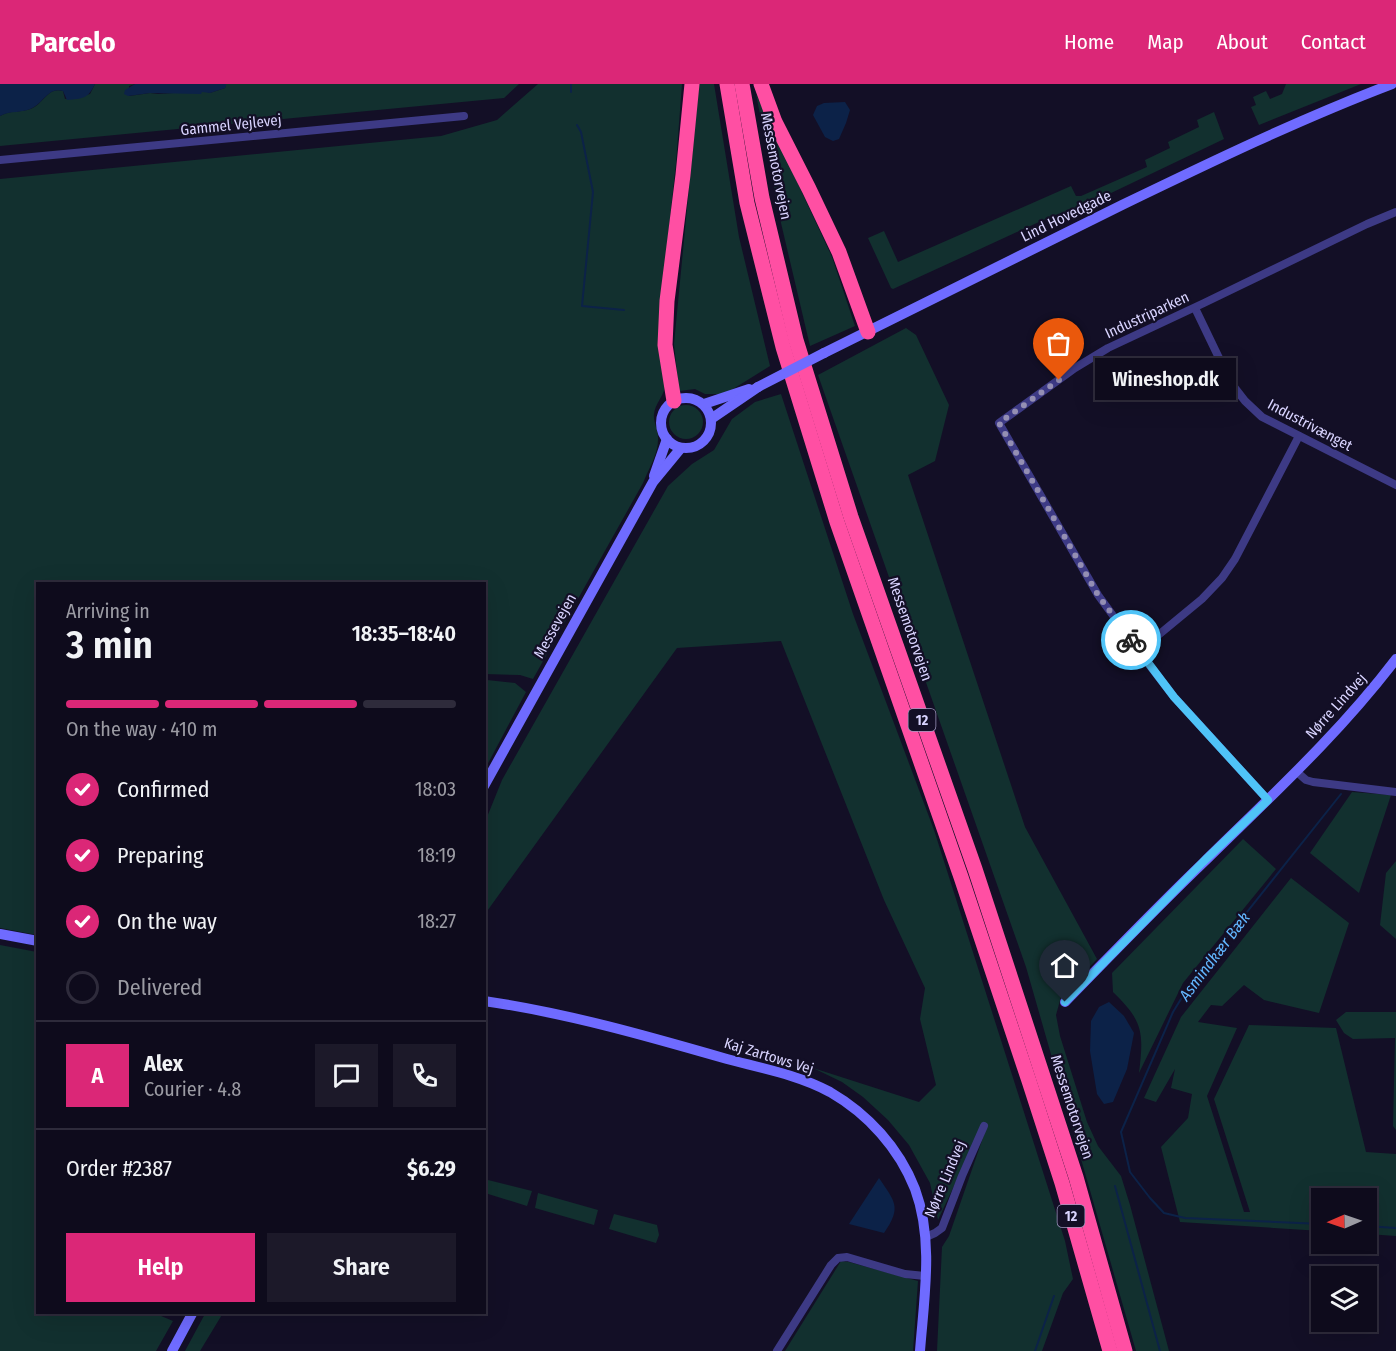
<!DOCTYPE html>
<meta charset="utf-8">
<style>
body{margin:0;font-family:"Fira Sans Condensed",sans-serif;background:#1c1929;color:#f1f3f6;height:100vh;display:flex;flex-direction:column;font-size:22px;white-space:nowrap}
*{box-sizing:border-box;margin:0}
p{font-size:20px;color:#9b9ba3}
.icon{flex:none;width:33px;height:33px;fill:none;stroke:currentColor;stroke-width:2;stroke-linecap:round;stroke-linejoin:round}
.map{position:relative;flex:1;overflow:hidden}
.details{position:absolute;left:36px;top:498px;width:450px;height:732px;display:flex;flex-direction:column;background:#0e0b1c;border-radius:0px;box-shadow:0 6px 24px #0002,0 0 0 2px #2e2b3b}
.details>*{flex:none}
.needle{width:39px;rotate:268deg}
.controls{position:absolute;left:1311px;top:1104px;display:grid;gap:12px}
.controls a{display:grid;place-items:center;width:66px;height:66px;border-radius:0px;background:#0e0b1c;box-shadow:0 6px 24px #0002,0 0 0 2px #2e2b3b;font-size:30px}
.pin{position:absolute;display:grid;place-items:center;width:51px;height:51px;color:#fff;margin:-62px -26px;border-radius:50% 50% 50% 0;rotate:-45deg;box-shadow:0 0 6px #0007}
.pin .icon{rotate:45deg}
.courier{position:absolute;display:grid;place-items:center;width:60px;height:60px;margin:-30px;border:4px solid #4fc3f7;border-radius:50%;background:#fff;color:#222;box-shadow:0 2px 8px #0007}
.bubble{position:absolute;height:42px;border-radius:0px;background:#0e0b1c;box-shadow:0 6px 24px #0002,0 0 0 2px #2e2b3b;font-size:20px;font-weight:600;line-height:42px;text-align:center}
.headline em{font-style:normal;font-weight:600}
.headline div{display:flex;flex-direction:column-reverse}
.headline{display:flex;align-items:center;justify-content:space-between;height:102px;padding:0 30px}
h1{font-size:39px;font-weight:600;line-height:45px}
.bar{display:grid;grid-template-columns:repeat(4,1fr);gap:9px 6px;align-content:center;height:72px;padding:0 30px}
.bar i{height:8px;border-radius:4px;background:#2e2b3b}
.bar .selected{background:#db2777}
.bar p{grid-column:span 4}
.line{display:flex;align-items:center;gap:15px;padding:0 30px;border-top:2px solid #2e2b3b}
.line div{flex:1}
.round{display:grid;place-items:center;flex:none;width:63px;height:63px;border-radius:0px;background:#1c1929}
ol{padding:0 30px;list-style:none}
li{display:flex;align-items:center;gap:18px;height:66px}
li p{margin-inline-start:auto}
li .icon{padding:6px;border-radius:50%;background:#db2777;color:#fff;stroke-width:4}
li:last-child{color:#9b9ba3}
li i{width:33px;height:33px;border:3px solid #2e2b3b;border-radius:50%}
.cta{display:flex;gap:12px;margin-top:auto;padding:12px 30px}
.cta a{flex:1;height:69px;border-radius:0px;background:#db2777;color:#fff;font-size:24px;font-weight:600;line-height:69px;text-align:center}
.cta a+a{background:#1c1929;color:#f1f3f6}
header{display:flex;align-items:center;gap:36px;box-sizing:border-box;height:84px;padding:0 30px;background:#db2777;color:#fff}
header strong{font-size:28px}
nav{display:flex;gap:33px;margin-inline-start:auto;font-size:21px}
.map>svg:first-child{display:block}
.green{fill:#12302f}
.water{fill:#0c2248}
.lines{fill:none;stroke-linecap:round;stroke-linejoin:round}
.stream{stroke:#0c2248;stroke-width:2}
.street{stroke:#3d3a85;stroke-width:8}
.secondary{stroke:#6f6bff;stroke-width:10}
.highway{stroke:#ff4fa3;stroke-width:15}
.secondary-bridge{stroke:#6f6bff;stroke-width:10}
.done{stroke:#948fb3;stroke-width:6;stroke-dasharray:0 10.8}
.route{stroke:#4fc3f7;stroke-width:8}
.labels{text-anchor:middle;stroke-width:4.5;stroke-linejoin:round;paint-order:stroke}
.shield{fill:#130f26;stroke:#9e99be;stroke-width:1.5}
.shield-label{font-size:14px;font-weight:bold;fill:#d9d4ff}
.street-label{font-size:15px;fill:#d9d4ff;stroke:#130f26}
.water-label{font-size:16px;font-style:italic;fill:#62b6ff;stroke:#130f26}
</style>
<header>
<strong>Parcelo</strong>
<nav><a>Home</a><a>Map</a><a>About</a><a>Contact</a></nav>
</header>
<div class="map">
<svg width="1396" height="1267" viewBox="0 0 1396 1267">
<rect width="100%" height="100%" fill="#130f26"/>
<g class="green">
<path d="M95 0H135L129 2V12L150 9 158 10 204 7 210 9 225 4 226 0H519L504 14 0 62V32C11 25 25 30 36 22 45 15 50 3 63 7L65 15 90 10Z"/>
<path d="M538 0H682L676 79 661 217 665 303C663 313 655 320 654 330 653 337 658 346 658 353 659 369 649 384 643 399L533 595 520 591 485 590 484 500H38L37 851 0 844V95L441 52 497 36Z"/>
<path d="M699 0H714L739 153 770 282 725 310H705L695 305 679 307 674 260Z"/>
<path d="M1286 0H1361L1259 41 1251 23 1256 21 1253 13 1266 7 1270 15 1282 10Z"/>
<path d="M756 10 832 173 855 242 810 262 781 139Z"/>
<path d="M1214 28 1224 55 1086 121 1052 132 893 205 891 204 868 154 884 147 898 178 1071 102 1076 112H1081L1147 83 1145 76 1170 64 1168 58 1199 43 1197 36Z"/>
<path d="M906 244 916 251 949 321 935 377 908 391 1025 743 1097 875 1061 913 1056 931 1060 952 1087 1038 1098 1062 1121 1092 1130 1121 1169 1267H1136L1026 883 818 291Z"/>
<path d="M781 310 853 530 934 746 1065 1157 1073 1195 1063 1209 1042 1267H937L942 1163 949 1152 987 1042 984 1038 938 1136 930 1099 909 1061 888 1036 863 1013 842 998 813 984 919 1018 936 1001 920 935 925 904 884 816 781 557 677 564 485 830V738L502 696 668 402 692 380 714 366 732 335 755 318Z"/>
<circle cx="686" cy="338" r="17"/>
<path d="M485 593 487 596 515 599 526 608 485 685Z"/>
<path d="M1352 708 1391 711 1359 809 1310 769Z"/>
<path d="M1243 755 1276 785 1183 899 1139 989C1144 948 1143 937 1113 908L1112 889Z"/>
<path d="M1396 777V855L1380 841 1386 789Z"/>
<path d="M1291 794 1349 839 1319 929 1264 916 1244 901 1222 922 1211 921 1198 938 1237 944 1207 1012 1244 1128H1250L1214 1015 1249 941 1336 944 1366 1068 1396 1070V1152L1367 1150 1366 1114H1322L1321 1147 1180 1138 1161 1063 1188 1034 1192 1010 1171 1004 1175 985 1156 1018 1144 1014 1181 933Z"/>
<path d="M0 861 37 868 38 1228 154 1229 173 1237 156 1267H0Z"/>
<path d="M1346 928H1396V1046L1393 1042 1395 954 1353 955 1344 949 1336 936Z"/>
<path d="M484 1095 532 1107 527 1122 485 1109Z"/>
<path d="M538 1109 598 1126 594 1141 535 1124Z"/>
<path d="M614 1130 657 1141 659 1151 656 1159 609 1145Z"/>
<path d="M841 1177 849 1178 918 1197 913 1267H785Z"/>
<path d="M206 1228 223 1229 200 1267H185Z"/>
</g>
<g class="water">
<path d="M0 0H95C87 16 83 14 67 16L63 7C49 3 44 17 34 23 23 30 10 26 0 32Z"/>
<path d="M135 0H226V2L225 4 210 9 202 8 201 10 150 9 128 12 124 10 125 6Z"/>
<path d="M845 18 850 26 846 39 839 55 833 57 825 53 813 31 817 22 824 19Z"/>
<path d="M1109 918 1124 932 1134 949 1127 985 1113 1018 1104 1020 1097 1010 1090 967 1091 937 1099 923Z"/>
<path d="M879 1094C895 1118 902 1123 884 1149L849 1140Z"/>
</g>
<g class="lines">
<g class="stream">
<path d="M571 0V8"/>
<path d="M577 41 581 48 593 108 582 222 624 226"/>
<path d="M1115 1102 1160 1267"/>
<path d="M1322 1140 1185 1134 1164 1129 1150 1114 1130 1088 1121 1048 1173 928 1192 897 1341 710"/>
<path d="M1366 1142 1396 1144"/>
<path d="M1035 1267 1054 1212"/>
</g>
<g class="street">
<path d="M0 76 464 32"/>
<path d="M1195 224 1231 299 1245 317 1262 333 1396 401"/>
<path d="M1139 567 1202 515 1222 494 1235 475 1299 352"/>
<path d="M1297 688 1306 696 1313 698 1396 708"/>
<path d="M1268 716 1174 613 1144 574 1098 511 999 339 1075 284 1108 264 1204 219 1367 140 1396 128"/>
<path d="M926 1153 935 1149 942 1144 962 1092 984 1042"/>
<path d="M777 1267 831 1181 838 1174 847 1173 905 1190 925 1192"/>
</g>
<g class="secondary">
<path d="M824 269C924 220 1023 170 1122 121 1211 78 1300 35 1392 0"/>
<circle cx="686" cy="339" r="25"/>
<path d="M704 320 749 305"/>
<path d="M711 335 758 303"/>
<path d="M654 392 667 355"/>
<path d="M484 702 653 398 681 364"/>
<path d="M0 850 38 857"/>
<path d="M484 917C567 929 647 952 727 975 761 984 799 991 830 1008 868 1030 899 1064 915 1105 934 1156 924 1214 920 1267"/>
<path d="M1065 918C1111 871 1157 823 1204 778 1271 712 1339 650 1396 575"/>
<path d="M172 1267 193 1228"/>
</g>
<g class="highway">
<path d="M727 0 747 119 783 263 837 438 961 793 1029 997 1062 1099 1110 1267"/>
<path d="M742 0 762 114 796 256 851 433 975 785 1076 1093 1125 1267"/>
<path d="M761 0 775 38 809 105 839 168 868 248"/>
<path d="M674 317 665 261 667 217 683 91 692 0"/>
</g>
<path class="secondary-bridge" d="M758 303 824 269"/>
</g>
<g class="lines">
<path class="done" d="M1059 296 999 339 1098 511 1131 556"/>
<path class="route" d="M1065 918 1203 778 1268 716 1174 613 1131 556"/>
</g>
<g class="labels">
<g class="shield">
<rect x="908.5" y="625" width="27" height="22" rx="4.5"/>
<rect x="1057.5" y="1121" width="27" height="22" rx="4.5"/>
</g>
<g class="shield-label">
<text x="922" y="641">12</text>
<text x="1071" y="1137">12</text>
</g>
<g class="street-label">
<text transform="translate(231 41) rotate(-6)" y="5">Gammel Vejlevej</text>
<text transform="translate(776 82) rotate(79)" y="5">Messemotorvejen</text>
<text transform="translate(1066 132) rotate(-26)" y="5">Lind Hovedgade</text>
<text transform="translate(1147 231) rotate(-25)" y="5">Industriparken</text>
<text transform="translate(1310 341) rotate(28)" y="5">Industrivænget</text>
<text transform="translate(555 542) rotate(-61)" y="5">Messevejen</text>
<text transform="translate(910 545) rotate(71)" y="5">Messemotorvejen</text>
<text transform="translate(1336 622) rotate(-48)" y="5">Nørre Lindvej</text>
<text transform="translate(769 972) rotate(17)" y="5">Kaj Zartows Vej</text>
<text transform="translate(1072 1023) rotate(72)" y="5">Messemotorvejen</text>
<text transform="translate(945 1095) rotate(-67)" y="5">Nørre Lindvej</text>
</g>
<g class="water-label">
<text transform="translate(1214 872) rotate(-53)" y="6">Asmindkær Bæk</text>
</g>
</g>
</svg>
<div class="controls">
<a><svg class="needle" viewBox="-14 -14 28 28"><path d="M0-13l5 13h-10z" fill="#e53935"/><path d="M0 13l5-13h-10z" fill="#9b9ba3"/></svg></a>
<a><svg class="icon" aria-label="layers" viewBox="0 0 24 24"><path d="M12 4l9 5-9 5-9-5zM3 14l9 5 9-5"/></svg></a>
</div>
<div class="pin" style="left:1059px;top:296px;background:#ea580c"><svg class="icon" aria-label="bag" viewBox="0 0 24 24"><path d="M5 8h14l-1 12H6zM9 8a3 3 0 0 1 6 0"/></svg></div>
<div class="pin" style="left:1065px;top:918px;background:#1f2937"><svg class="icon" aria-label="home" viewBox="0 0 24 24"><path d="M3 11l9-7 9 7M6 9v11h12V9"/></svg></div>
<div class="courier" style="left:1131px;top:556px"><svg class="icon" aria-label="bike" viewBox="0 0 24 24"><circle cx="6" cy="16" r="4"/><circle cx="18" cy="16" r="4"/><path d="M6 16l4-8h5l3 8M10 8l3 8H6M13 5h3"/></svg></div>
<div class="bubble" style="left:1095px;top:274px;width:141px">Wineshop.dk</div>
<section class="details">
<div class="headline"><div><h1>3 min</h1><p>Arriving in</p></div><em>18:35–18:40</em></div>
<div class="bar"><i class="selected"></i><i class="selected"></i><i class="selected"></i><i></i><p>On the way · 410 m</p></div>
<ol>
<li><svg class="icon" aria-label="check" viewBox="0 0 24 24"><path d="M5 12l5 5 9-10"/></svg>Confirmed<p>18:03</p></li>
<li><svg class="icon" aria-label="check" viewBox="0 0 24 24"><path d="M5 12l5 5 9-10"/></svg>Preparing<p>18:19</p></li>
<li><svg class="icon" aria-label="check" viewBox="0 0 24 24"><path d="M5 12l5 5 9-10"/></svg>On the way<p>18:27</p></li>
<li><i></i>Delivered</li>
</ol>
<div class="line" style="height:108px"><b class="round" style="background:#db2777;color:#fff">A</b><div><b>Alex</b><p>Courier · 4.8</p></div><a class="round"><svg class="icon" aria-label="chat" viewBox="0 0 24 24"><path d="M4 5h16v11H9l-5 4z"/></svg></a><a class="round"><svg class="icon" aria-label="phone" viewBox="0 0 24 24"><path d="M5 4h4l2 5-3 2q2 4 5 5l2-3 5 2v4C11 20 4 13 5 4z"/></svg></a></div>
<div class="line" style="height:78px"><div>Order #2387</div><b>$6.29</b></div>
<div class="cta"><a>Help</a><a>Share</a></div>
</section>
</div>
